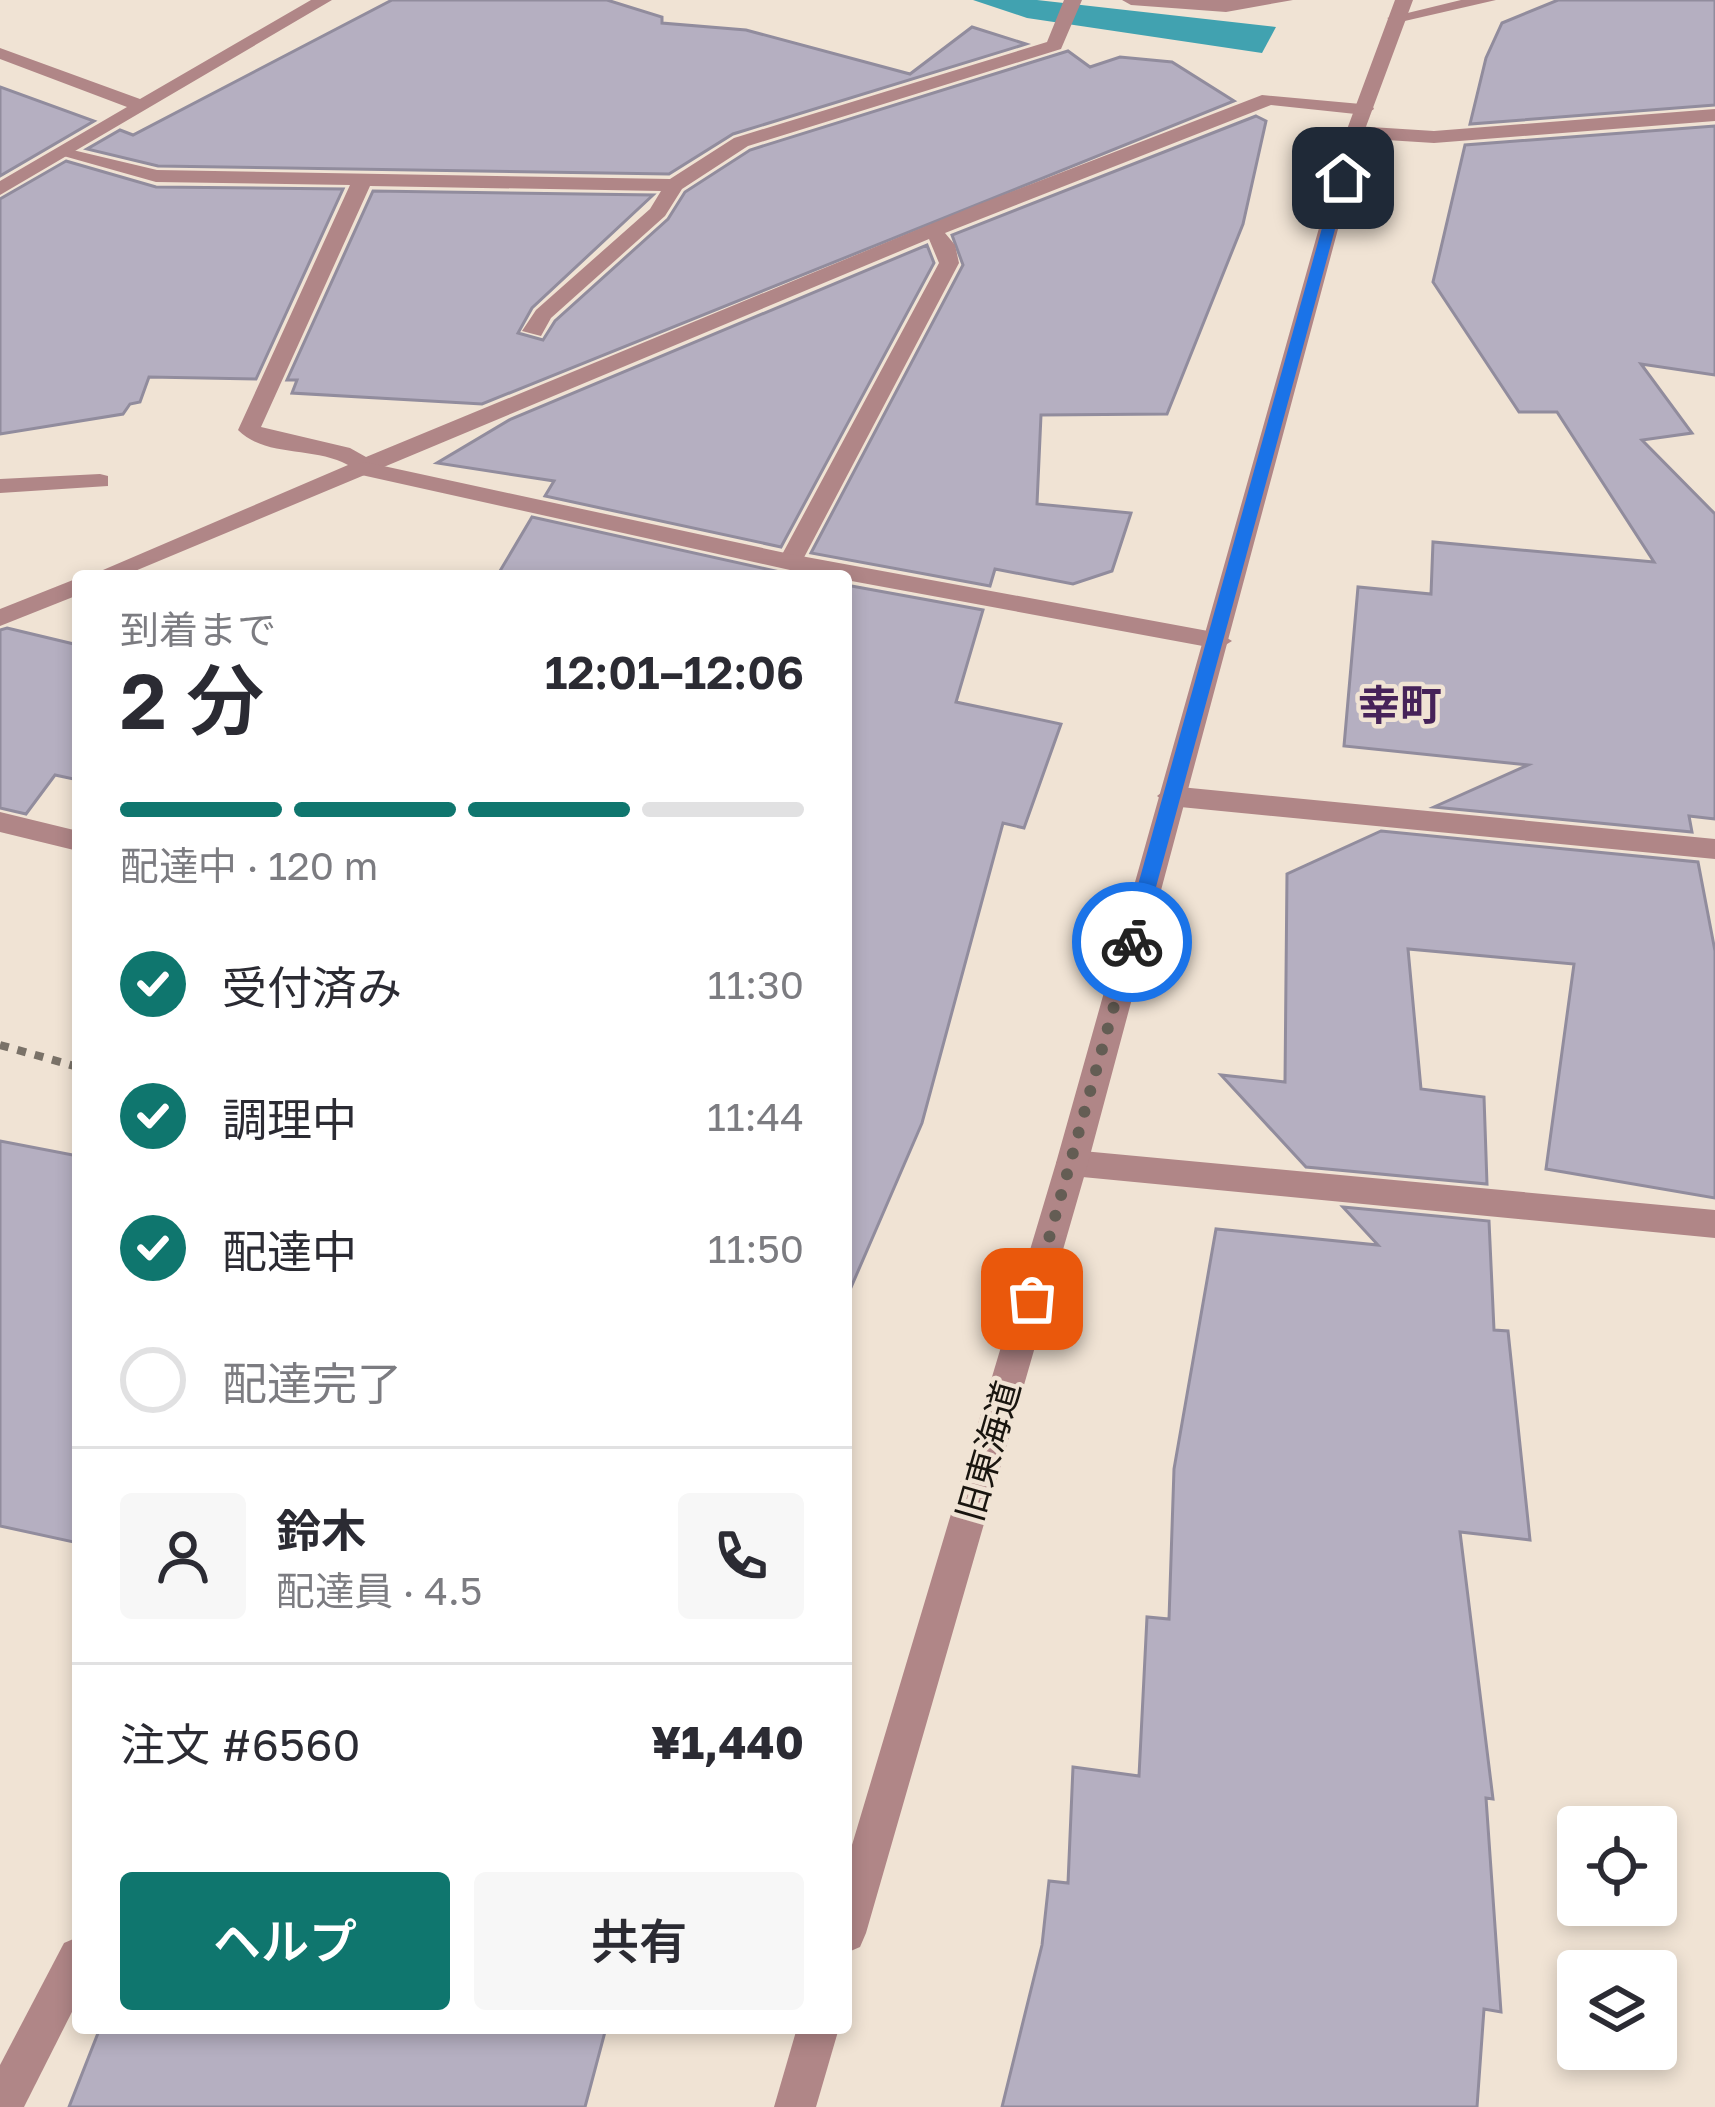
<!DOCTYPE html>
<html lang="ja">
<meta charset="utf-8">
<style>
body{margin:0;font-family:"Golos Text","Noto Sans JP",sans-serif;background:#f7f7f7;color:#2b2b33;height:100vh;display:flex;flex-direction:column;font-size:45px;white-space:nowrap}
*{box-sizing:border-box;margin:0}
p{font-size:39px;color:#7c7c81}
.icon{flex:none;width:66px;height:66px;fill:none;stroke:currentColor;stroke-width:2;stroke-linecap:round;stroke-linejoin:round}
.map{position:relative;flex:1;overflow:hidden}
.sheet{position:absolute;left:72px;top:570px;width:780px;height:1464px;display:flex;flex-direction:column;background:#fff;border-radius:12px;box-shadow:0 6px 18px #0003}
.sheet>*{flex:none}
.fabs{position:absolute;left:1557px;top:1806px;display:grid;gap:24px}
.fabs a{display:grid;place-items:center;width:120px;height:120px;border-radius:12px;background:#fff;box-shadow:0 6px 18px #0003;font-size:60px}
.pin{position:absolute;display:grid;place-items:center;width:102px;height:102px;color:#fff;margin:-51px;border-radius:24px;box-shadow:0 6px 18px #0006}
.courier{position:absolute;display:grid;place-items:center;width:120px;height:120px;margin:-60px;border:9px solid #1a73e8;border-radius:50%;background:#fff;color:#222;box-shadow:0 3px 15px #0007}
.overview em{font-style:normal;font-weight:600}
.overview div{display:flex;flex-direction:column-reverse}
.overview{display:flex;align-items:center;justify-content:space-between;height:204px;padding:0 48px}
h1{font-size:78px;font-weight:600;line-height:90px}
.bar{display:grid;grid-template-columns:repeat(4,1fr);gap:18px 12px;align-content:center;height:144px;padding:0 48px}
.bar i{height:15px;border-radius:9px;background:#e1e1e2}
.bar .current{background:#0f766e}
.bar p{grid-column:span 4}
.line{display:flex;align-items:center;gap:30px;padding:0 48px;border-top:3px solid #e1e1e2}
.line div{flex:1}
.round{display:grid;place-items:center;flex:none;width:126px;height:126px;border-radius:12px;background:#f7f7f7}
ol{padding:0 48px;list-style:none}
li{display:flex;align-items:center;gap:36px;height:132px}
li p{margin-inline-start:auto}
li .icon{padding:12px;border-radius:50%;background:#0f766e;color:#fff;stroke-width:4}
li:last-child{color:#7c7c81}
li i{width:66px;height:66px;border:6px solid #e1e1e2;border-radius:50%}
.primary-button{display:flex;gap:24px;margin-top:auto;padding:24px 48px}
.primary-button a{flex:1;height:138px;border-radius:12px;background:#0f766e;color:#fff;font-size:48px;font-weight:600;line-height:138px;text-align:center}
.primary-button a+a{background:#f7f7f7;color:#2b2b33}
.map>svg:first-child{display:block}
.water{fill:#41a2b0}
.building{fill:#b5afc1;stroke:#918c9d;stroke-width:3}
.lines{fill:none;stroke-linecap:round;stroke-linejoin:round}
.path{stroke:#7a7268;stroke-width:8;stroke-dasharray:9 9;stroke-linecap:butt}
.service{fill:#b08687;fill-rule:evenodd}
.minor{fill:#b08687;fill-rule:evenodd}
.tertiary{fill:#b08687;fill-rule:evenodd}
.route{fill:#1a73e8}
.done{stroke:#645d54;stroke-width:12;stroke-dasharray:0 21.6}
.labels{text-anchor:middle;stroke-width:9;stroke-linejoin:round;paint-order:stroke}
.street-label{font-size:36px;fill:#19150f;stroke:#f0e3d4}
.quarter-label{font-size:42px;font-weight:bold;fill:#462259;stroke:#f0e3d4}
</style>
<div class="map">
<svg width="1715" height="2107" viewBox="0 0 1715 2107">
<rect width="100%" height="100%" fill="#f0e3d4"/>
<path class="water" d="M973 0H1037L1276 27 1262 53 1027 18Z"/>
<g class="building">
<path d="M392 0H607L662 17V23L746 30 910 74 972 27 1026 44 733 134 669 174 158 166 87 149 120 130 133 135Z"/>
<path d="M1558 0H1715V105L1470 124 1486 58 1502 23Z"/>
<path d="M1068 51 1090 67 1120 57 1172 62 1234 101 482 404 292 393 297 380H287L373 191 653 195 532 308 518 333 543 340 555 321 668 219 685 192 750 150Z"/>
<path d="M0 87 94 121 0 176Z"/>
<path d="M1256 116 1266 121 1243 224 1167 414 1041 415 1037 504 1131 513 1112 571 1073 584 995 569 990 586 811 553 963 265 952 235Z"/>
<path d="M1715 126V375L1641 364 1692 433 1642 440 1715 514V819L1689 816 1692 832 1434 807 1528 765 1344 746 1358 587 1431 594 1433 542 1654 562 1557 412H1519L1433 282 1465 145Z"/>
<path d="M66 161 156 187 343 189 256 379 149 377 140 402 130 404 123 414 0 434V199Z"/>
<path d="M927 245 934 263 781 547 545 496 554 481 437 463 511 419Z"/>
<path d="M532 517 789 574 804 576H497Z"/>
<path d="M846 585 983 610 956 702 1061 724 1024 828 1003 823 922 1123 846 1299Z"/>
<path d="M7 628 78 645V780L55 775 26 814 0 808V630Z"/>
<path d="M1381 831 1698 862 1715 951V1198L1546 1169 1574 964 1408 949 1421 1089 1484 1097 1487 1184 1306 1167 1221 1075 1285 1082 1287 874Z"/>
<path d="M0 1141 78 1156V1543L0 1526Z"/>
<path d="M1343 1207 1489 1221 1494 1330 1508 1331 1530 1540 1460 1532 1493 1799 1486 1798 1501 2012 1484 2009 1477 2107H1002L1042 1945 1049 1881 1068 1883 1073 1767 1139 1776 1147 1617 1169 1619 1174 1469 1216 1229 1378 1245Z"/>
<path d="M100 2028H606L585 2107H69Z"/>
</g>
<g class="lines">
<path class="path" d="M0 1045 78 1067"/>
<g class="service">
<path d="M1064 0H1082L1061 49 748 146 682 189 665 216 551 318 541 336 522 331 536 310 650 209 661 191 370 186 261 427 350 448 366 457 977 205 1262 95 1372 105 1374 109 1365 115 1271 105 945 233 955 245 959 263 799 567H781L778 562 939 263 929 239 123 576H89L348 465C314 446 266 458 238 430L350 185 156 182 60 155V147L157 170 670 179 734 138 1047 42Z"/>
<path d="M100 474 108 476V486L0 493V479Z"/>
<path d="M78 578V595L0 626V609Z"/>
</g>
<g class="minor">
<path d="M311 0H332L0 195V181L127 107 0 59V48L140 99Z"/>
<path d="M1122 0H1293L1226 12 1131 5Z"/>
<path d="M1461 0H1496L1396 23 1387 18Z"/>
<path d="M1715 109V121L1434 143 1355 138 1346 132 1355 126 1434 131Z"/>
<path d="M365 462 790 554 1219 633 1232 641 1219 649 846 580V576L790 570 357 474V464Z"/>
<path d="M1170 786 1715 839V859L1170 806 1157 796Z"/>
<path d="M0 812 78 831V851L0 832Z"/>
<path d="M1072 1150 1715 1210V1238L1072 1176 1061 1172 1056 1163 1061 1154Z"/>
<path d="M78 1937V2000L24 2107H0V2065L64 1943Z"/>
</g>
<g class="tertiary">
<path d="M1395 0H1413L1364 132 1088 1163 866 1933 860 1947 846 1953V1865L1056 1163 1346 132Z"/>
<path d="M797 2028H839L816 2107H774Z"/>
</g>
</g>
<path class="route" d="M1343 174 1349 178 1141 942 1132 949 1122 942 1336 178Z"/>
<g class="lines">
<path class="done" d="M1032 1299 1132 942"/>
</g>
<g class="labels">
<g class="street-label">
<text transform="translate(988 1451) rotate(-74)" y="13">旧東海道</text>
</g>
<g class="quarter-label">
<text x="1400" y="720">幸町</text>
</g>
</g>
</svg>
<div class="fabs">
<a><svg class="icon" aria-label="locate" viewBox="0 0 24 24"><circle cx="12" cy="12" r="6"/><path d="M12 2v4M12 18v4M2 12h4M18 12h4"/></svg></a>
<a><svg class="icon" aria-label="layers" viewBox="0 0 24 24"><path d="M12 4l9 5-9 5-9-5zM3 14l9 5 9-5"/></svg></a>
</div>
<div class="pin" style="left:1032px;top:1299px;background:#ea580c"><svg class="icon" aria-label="bag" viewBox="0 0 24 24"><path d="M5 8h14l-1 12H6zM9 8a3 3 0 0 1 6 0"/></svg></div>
<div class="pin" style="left:1343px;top:178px;background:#1f2937"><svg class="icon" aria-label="home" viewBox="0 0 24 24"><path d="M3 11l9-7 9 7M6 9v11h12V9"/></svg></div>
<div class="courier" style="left:1132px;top:942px"><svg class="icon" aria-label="bike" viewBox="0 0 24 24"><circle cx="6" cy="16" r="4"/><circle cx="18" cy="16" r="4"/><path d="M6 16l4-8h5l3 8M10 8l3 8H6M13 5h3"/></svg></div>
<section class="sheet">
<div class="overview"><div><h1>2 分</h1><p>到着まで</p></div><em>12:01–12:06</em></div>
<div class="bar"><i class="current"></i><i class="current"></i><i class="current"></i><i></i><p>配達中 · 120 m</p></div>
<ol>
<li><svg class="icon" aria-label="check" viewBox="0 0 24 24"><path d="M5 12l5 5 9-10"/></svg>受付済み<p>11:30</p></li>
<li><svg class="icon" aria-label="check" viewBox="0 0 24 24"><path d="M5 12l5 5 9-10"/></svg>調理中<p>11:44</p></li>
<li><svg class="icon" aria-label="check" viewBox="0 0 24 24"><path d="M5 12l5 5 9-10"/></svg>配達中<p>11:50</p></li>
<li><i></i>配達完了</li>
</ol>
<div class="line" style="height:216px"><a class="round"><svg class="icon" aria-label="person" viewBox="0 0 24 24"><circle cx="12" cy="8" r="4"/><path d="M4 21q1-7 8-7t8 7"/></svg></a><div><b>鈴木</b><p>配達員 · 4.5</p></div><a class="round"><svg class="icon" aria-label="phone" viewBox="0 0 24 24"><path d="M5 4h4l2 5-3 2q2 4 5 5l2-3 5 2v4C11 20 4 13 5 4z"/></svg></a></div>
<div class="line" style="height:156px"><div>注文 #6560</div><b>¥1,440</b></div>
<div class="primary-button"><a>ヘルプ</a><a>共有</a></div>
</section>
</div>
